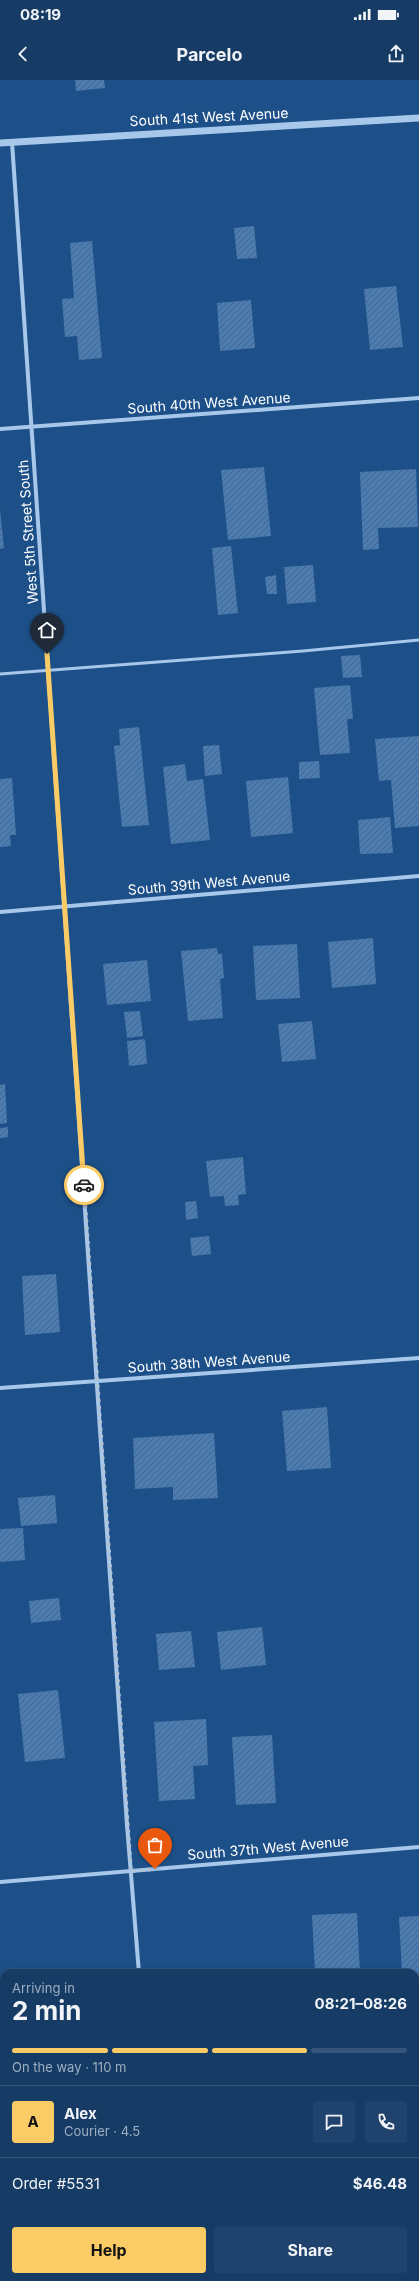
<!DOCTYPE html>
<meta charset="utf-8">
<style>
body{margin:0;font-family:Inter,sans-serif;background:#1f436c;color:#f1f3f6;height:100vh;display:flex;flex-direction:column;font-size:15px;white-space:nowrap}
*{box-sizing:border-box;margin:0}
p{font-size:13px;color:#9eadbf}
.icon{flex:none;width:22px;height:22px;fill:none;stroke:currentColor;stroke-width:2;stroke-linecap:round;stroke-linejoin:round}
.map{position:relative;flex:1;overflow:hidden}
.drawer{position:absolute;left:0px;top:1889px;width:419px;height:312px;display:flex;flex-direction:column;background:#163c66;border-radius:12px 12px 0 0;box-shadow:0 2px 6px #0003,0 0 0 1px #35567a}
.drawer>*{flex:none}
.pin{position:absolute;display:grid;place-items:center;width:34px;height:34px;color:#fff;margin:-41px -17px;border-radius:50% 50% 50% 0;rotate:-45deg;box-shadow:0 0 4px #0007}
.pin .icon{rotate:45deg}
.courier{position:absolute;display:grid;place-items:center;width:40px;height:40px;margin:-20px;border:3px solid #fbcb66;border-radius:50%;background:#fff;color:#222;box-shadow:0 1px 5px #0007}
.overview em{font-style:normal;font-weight:700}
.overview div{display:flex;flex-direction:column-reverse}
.overview{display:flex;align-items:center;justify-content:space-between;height:68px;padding:0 12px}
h1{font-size:26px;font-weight:700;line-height:30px}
.bar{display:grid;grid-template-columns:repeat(4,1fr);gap:6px 4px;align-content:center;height:48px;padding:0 12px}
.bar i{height:5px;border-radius:3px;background:#35567a}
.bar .selected{background:#fbcb66}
.bar p{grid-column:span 4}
.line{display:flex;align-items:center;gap:10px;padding:0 12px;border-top:1px solid #35567a}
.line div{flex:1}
.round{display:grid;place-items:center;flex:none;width:42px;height:42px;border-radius:4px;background:#1f436c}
.button{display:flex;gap:8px;margin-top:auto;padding:8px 12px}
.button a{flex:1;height:46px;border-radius:4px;background:#fbcb66;color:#111;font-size:16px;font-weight:700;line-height:46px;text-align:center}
.button a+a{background:#1f436c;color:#f1f3f6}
.status{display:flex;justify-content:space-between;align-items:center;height:28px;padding:0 20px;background:#163c66;direction:ltr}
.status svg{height:11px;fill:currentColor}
header{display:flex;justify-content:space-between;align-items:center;height:52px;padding:0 12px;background:#163c66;font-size:18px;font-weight:700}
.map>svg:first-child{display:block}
.building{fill:url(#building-hatch)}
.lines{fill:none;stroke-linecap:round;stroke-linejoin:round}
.service{stroke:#a7c8eb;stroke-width:3}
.minor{stroke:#a7c8eb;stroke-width:4}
.tertiary{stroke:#a7c8eb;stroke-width:7}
.done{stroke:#b0c2d5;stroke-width:4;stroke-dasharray:0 7.2}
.route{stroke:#fbcb66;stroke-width:5}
.labels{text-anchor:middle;stroke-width:3.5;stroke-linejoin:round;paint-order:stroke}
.street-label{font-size:14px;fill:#fff;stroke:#1d5088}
</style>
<div class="status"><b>08:19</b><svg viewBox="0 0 49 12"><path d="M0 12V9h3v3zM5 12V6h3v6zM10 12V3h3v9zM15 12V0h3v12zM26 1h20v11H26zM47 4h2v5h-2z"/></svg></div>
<header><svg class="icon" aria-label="back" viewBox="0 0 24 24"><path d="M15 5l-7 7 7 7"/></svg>Parcelo<svg class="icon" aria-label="share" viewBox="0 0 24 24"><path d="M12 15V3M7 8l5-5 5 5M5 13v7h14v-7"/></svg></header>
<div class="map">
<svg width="419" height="2201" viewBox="0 0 419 2201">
<defs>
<pattern id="building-hatch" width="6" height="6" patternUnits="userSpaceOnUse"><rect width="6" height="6" fill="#4a7cb2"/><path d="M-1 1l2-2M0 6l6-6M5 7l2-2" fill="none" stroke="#4b6684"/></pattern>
</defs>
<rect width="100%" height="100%" fill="#1d5088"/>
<g class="building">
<path d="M75 0H104L105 8 76 11Z"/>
<path d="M254 146 257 178 237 179 234 148Z"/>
<path d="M92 161 102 278 79 280 77 256 65 257 62 219 74 218 70 163Z"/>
<path d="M396 206 403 267 370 270 364 209Z"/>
<path d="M251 220 255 268 220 271 217 223Z"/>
<path d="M264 387 271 456 228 460 221 390Z"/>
<path d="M416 389 418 447 378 448 379 469 363 470 360 392Z"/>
<path d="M0 430 4 468 0 469Z"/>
<path d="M231 466 238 533 218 535 212 468Z"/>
<path d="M313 485 316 522 287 524 284 487Z"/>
<path d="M276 495 277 514H267L265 497Z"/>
<path d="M360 575 362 597 343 598 341 576Z"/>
<path d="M350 605 353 639H347L350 673 320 675 314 608Z"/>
<path d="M139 647 149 745 122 747 114 666 120 665 119 649Z"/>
<path d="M419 656V746L395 748 391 700 379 701 375 659Z"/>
<path d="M219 665 222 694 205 696 203 666Z"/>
<path d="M319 681 320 698 299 699V682Z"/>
<path d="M185 684 187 701 203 699 210 760 171 764 163 687Z"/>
<path d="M288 697 293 753 251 757 246 701Z"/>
<path d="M12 698 16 755H10L11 766 0 767V699Z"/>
<path d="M390 737 393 773 360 774 358 740Z"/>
<path d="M373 858 376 904 332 908 328 862Z"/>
<path d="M297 864 300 918 256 920 253 866Z"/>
<path d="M217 868 218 874H222L224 898 220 899 223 938 188 941 181 871Z"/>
<path d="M147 880 151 921 107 925 103 884Z"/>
<path d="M140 931 143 956 127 958 124 932Z"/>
<path d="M312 941 316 979 282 982 278 944Z"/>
<path d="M145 959 147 984 129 986 127 961Z"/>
<path d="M5 1004 7 1043 0 1044V1005Z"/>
<path d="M8 1047V1057L0 1058V1048Z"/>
<path d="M243 1077 246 1114 238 1115 239 1125 225 1126 224 1116 210 1117 206 1081Z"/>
<path d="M196 1121 198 1138 186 1140 185 1122Z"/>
<path d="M209 1156 211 1174 192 1176 190 1158Z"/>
<path d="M56 1194 60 1252 25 1255 22 1196Z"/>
<path d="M327 1327 331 1388 287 1391 282 1331Z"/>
<path d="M214 1353 218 1418 173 1420V1407L135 1409 133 1358Z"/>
<path d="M55 1415 57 1443 21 1446 18 1418Z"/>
<path d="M23 1448 25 1480 0 1482V1449Z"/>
<path d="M59 1518 61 1540 31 1543 29 1521Z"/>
<path d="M262 1547 266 1585 221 1590 217 1552Z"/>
<path d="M191 1551 195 1587 159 1590 156 1554Z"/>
<path d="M58 1610 65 1678 25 1682 18 1614Z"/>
<path d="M206 1639 208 1685 193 1686 195 1719 159 1721 154 1642Z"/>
<path d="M272 1655 276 1723 236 1725 232 1657Z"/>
<path d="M357 1833 360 1893H315L312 1835Z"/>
<path d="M419 1836V1908L415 1909V1893H402L399 1837Z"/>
<path d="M415 2165H419V2201H270V2197H415Z"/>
</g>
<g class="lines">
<g class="service">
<path d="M0 594 303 571 419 560"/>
<path d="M0 1967 4 2026"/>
<path d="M415 2076H419"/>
<path d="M0 2167 4 2165"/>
</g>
<g class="minor">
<path d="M12 62 127 1745 139 1893"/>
<path d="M0 349 419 318"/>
<path d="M0 832 419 796"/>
<path d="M0 1308 419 1278"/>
<path d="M0 1802 419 1767"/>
<path d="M172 2197 174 2201"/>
</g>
<path class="tertiary" d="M0 63 419 38"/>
</g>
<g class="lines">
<path class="done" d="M84 1105 131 1791 155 1789"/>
<path class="route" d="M47 574 84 1105"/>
</g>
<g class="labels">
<g class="street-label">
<text transform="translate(209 37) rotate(-3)" y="5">South 41st West Avenue</text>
<text transform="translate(209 323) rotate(-4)" y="5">South 40th West Avenue</text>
<text transform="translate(28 452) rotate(-94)" y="5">West 5th Street South</text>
<text transform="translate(209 803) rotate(-5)" y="5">South 39th West Avenue</text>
<text transform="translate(209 1282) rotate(-4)" y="5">South 38th West Avenue</text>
<text transform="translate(268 1768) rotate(-5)" y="5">South 37th West Avenue</text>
</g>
</g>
</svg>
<div class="pin" style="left:155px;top:1789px;background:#ea580c"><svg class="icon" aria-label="bag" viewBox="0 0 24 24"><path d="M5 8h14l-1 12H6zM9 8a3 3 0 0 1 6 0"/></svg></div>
<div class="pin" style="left:47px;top:574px;background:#1f2937"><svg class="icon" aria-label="home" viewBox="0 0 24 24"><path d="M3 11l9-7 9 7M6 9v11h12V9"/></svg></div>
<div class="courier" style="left:84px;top:1105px"><svg class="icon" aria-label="car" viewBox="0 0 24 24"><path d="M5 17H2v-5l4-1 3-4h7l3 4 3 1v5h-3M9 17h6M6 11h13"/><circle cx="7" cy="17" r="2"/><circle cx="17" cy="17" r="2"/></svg></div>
<section class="drawer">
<div class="overview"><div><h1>2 min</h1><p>Arriving in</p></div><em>08:21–08:26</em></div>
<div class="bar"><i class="selected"></i><i class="selected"></i><i class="selected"></i><i></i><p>On the way · 110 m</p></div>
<div class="line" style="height:72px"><b class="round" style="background:#fbcb66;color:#111">A</b><div><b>Alex</b><p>Courier · 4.5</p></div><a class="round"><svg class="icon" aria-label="chat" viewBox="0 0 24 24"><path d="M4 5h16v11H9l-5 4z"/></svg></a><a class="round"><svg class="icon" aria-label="phone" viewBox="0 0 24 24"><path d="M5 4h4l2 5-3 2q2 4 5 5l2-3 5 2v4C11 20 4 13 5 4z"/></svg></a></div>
<div class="line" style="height:52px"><div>Order #5531</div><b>$46.48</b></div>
<div class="button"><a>Help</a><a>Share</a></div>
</section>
</div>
